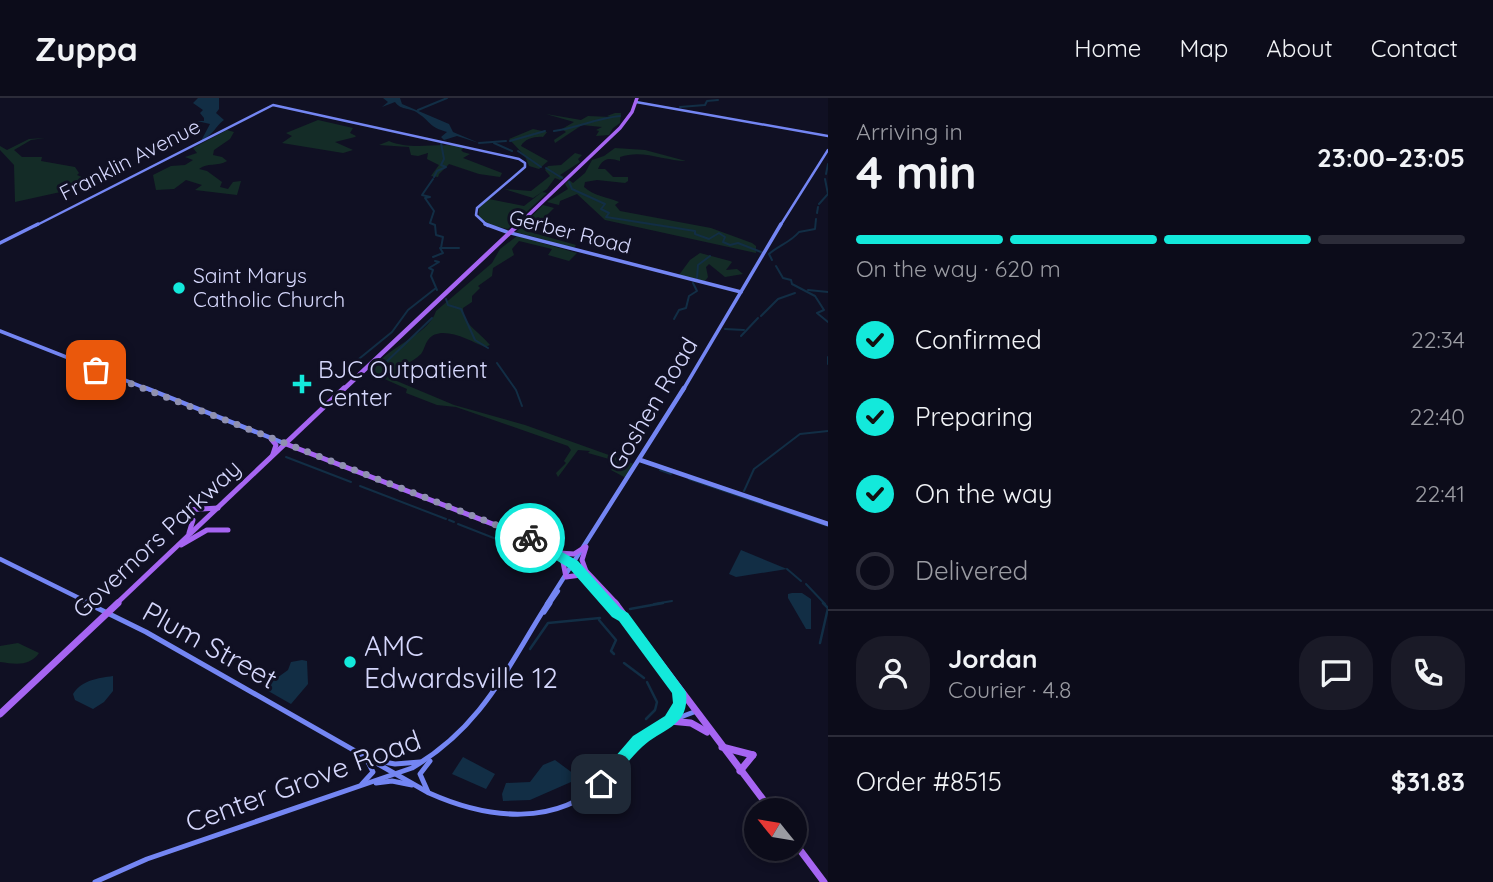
<!DOCTYPE html>
<meta charset="utf-8">
<style>
body{margin:0;font-family:Quicksand,sans-serif;background:#1a1a27;color:#f1f3f6;height:100vh;display:flex;flex-direction:column;font-size:26px;white-space:nowrap}
*{box-sizing:border-box;margin:0}
p{font-size:23px;color:#9a9ba2}
.icon{flex:none;width:38px;height:38px;fill:none;stroke:currentColor;stroke-width:2;stroke-linecap:round;stroke-linejoin:round}
.map{position:relative;flex:1;overflow:hidden}
.details{display:flex;flex-direction:column;background:#0c0c1a;width:665px}
.details>*{flex:none}
.needle{width:46px;rotate:300deg}
.buttons{position:absolute;left:744px;top:700px;display:grid;gap:14px}
.buttons a{display:grid;place-items:center;width:63px;height:63px;border-radius:50%;background:#0c0c1a;box-shadow:0 4px 10px #0003,0 0 0 2px #2c2c39;font-size:35px}
.pin{position:absolute;display:grid;place-items:center;width:60px;height:60px;color:#fff;margin:-30px;border-radius:14px;box-shadow:0 4px 10px #0006}
.courier{position:absolute;display:grid;place-items:center;width:70px;height:70px;margin:-35px;border:5px solid #13e9db;border-radius:50%;background:#fff;color:#222;box-shadow:0 2px 9px #0007}
.summary em{font-style:normal;font-weight:700}
.summary div{display:flex;flex-direction:column-reverse}
.summary{display:flex;align-items:center;justify-content:space-between;height:119px;padding:0 28px}
h1{font-size:46px;font-weight:700;line-height:52px}
.bar{display:grid;grid-template-columns:repeat(4,1fr);gap:10px 7px;align-content:center;height:84px;padding:0 28px}
.bar i{height:9px;border-radius:5px;background:#2c2c39}
.bar .active{background:#13e9db}
.bar p{grid-column:span 4}
.line{display:flex;align-items:center;gap:18px;padding:0 28px;border-top:2px solid #2c2c39}
.line div{flex:1}
.round{display:grid;place-items:center;flex:none;width:74px;height:74px;border-radius:28px;background:#1a1a27}
ol{padding:0 28px;list-style:none}
li{display:flex;align-items:center;gap:21px;height:77px}
li p{margin-inline-start:auto}
li .icon{padding:7px;border-radius:50%;background:#13e9db;color:#111;stroke-width:4}
li:last-child{color:#9a9ba2}
li i{width:38px;height:38px;border:4px solid #2c2c39;border-radius:50%}
header{display:flex;align-items:center;gap:42px;box-sizing:border-box;height:98px;padding:0 35px;background:#0c0c1a;border-bottom:2px solid #2c2c39}
header strong{font-size:33px}
nav{display:flex;gap:38px;margin-inline-start:auto;font-size:24px}
main{display:flex;flex:1;min-height:0}
.map>svg:first-child{display:block}
.green{fill:#142c27}
.water{fill:#122e45}
.lines{fill:none;stroke-linecap:round;stroke-linejoin:round}
.stream-far1{stroke:#122e45;stroke-width:2}
.stream{stroke:#122e45;stroke-width:2.5}
.secondary-far3{stroke:#7486f3;stroke-width:2.5}
.secondary-far2{stroke:#7486f3;stroke-width:3.5}
.secondary-far1{stroke:#7486f3;stroke-width:4.5}
.secondary{stroke:#7486f3;stroke-width:5}
.primary-far3{stroke:#a665f2;stroke-width:3.5}
.primary-far2{stroke:#a665f2;stroke-width:4.5}
.primary-far1{stroke:#a665f2;stroke-width:5}
.primary{stroke:#a665f2;stroke-width:7}
.route{fill:#13e9db}
.done{stroke:#9091b0;stroke-width:7;stroke-dasharray:0 12.6}
.poi-dot{fill:#13e9db;stroke:#101023;stroke-width:2.5}
.labels{text-anchor:middle;stroke-width:6;stroke-linejoin:round;paint-order:stroke}
.far-street-label{font-size:21px;fill:#d5d7fc;stroke:#101023}
.far-poi-label{font-size:21px;fill:#d5d7fc;stroke:#101023;text-anchor:start}
.poi-label{font-size:24px;fill:#d5d7fc;stroke:#101023;text-anchor:start}
.street-label{font-size:24px;fill:#d5d7fc;stroke:#101023}
.near-street-label{font-size:28px;fill:#d5d7fc;stroke:#101023}
.near-poi-label{font-size:28px;fill:#d5d7fc;stroke:#101023;text-anchor:start}
</style>
<header>
<strong>Zuppa</strong>
<nav><a>Home</a><a>Map</a><a>About</a><a>Contact</a></nav>
</header>
<main>
<div class="map">
<svg width="828" height="784" viewBox="0 0 828 784">
<rect width="100%" height="100%" fill="#101023"/>
<g class="green">
<path d="M615 15H621L620 25 613 30 609 37 596 38 599 33 596 32 602 29 582 27 555 45 554 42 566 34 562 31 574 24 546 16 581 22 588 18 610 19 607 18Z"/>
<path d="M318 22 353 30 350 35 356 38 355 39 335 44 353 52 343 55 282 45 292 38 286 35Z"/>
<path d="M533 31 547 34 543 39C536 38 524 41 521 48L548 63 539 71 529 68 525 58 509 41Z"/>
<path d="M227 32 234 34 230 41 214 52 213 57 222 59 227 63C218 69 207 64 199 71L207 73 222 84 220 89 228 91 233 84 241 83 237 97 195 92 202 87 186 82 174 91 156 92 153 77 171 68 185 67 193 62 185 59 197 55 193 50Z"/>
<path d="M45 40 31 42 14 52 22 59H42L41 63 75 69 79 75 77 77 91 83 65 93 15 104 14 67 0 52V48L7 52 29 41Z"/>
<path d="M389 43C411 53 440 44 465 49L461 52 463 54 470 56 463 60 502 75 500 79 479 76 449 66 439 76 438 79 431 78 439 67 427 61 428 55 418 58 411 57 409 49 379 47Z"/>
<path d="M615 50 645 52 686 63C664 63 643 51 620 59V63C610 60 603 59 598 71H605L613 79H628V83L625 85 597 82 585 84 584 89C594 98 607 99 619 104L615 107 620 113 711 130 752 145 756 148V155L605 122 577 96 560 103 559 107 547 104 568 91 565 86 569 82 573 85 585 75 592 62 604 58Z"/>
<path d="M575 55 582 57 578 61 580 64 560 77 564 79 560 82 555 80 547 91 533 100 504 91 531 93 550 78 545 72 548 68 561 67Z"/>
<path d="M542 94 547 95 508 131 490 127 479 119V110L489 101 524 108Z"/>
<path d="M543 107 554 110 530 134 576 147 574 150 516 134Z"/>
<path d="M517 138 577 155 569 163 548 157 552 151 519 143 512 151 514 157 493 170 492 178 478 188 480 190 472 198V204L463 210C463 227 480 234 490 247L485 249C471 243 440 225 428 242 425 246 424 252 421 256 412 265 397 268 392 281L454 307 525 327 634 366 626 380 611 372 616 363 588 355 590 353 578 352 558 379 556 375 566 365 564 363 571 352 568 348 456 309 437 307 406 295 407 291 371 275C382 250 429 238 436 213L492 165 500 151Z"/>
<path d="M700 155 730 163 732 164 726 172 737 171 743 176 725 179 709 166 706 169 708 179 705 183 679 177 690 162Z"/>
<path d="M18 545 39 555C29 569 15 566 0 564V548Z"/>
</g>
<g class="water">
<path d="M198 0H219V11L216 15 224 22C215 29 215 35 201 43L210 26 197 23H204V20L200 15 203 12 193 5Z"/>
<path d="M383 0H400L402 6 449 26 453 34 479 45 457 38 444 42 441 39 447 34C429 29 431 24 419 16 411 9 401 13 395 4L382 9 388 4Z"/>
<path d="M741 452 787 471 736 479 729 476Z"/>
<path d="M792 495H802L811 501V531H806L788 500V496Z"/>
<path d="M302 562 307 563 308 586 291 606 263 590 288 572 291 564Z"/>
<path d="M113 578V593L104 604 93 611 75 602 73 596C82 582 98 580 113 578Z"/>
<path d="M463 659 495 676 486 691 452 676Z"/>
<path d="M555 662 574 676 571 684 530 702 503 703 502 696 506 685 530 684 543 667Z"/>
</g>
<g class="lines">
<g class="stream-far1">
<path d="M680 9 705 7 707 3 718 2"/>
<path d="M418 12 447 0"/>
<path d="M554 33C577 30 597 20 620 18"/>
<path d="M510 43 545 33"/>
<path d="M479 45 506 43"/>
<path d="M494 45 512 53"/>
<path d="M518 53 541 69"/>
<path d="M546 70 562 80"/>
<path d="M826 76 828 66"/>
<path d="M434 79 437 73 446 69 441 67 444 61 441 45"/>
<path d="M433 81 422 97 430 99 425 100 434 113 430 125 435 127 436 137 443 139 441 150H459"/>
<path d="M569 84 572 91 605 106 601 111 609 115 606 119 695 133V136L709 141 719 135 725 139 723 144 730 147 738 145 761 154"/>
<path d="M819 106 828 96 825 81"/>
<path d="M817 115 818 109"/>
<path d="M433 159 443 155 440 150"/>
<path d="M772 162 769 156C779 147 791 144 799 134L815 131 816 121"/>
<path d="M435 163 439 164 429 170 433 172 431 178 437 192"/>
<path d="M776 168 783 180 791 182 792 186 815 198 824 212 817 215 828 224"/>
<path d="M697 180 698 167 710 158"/>
<path d="M808 192 828 194"/>
<path d="M446 201 448 207 461 211 475 242 488 250"/>
<path d="M761 218 778 201 795 195"/>
<path d="M674 221 679 212 686 210 689 198 697 193 693 185"/>
<path d="M725 231 744 232"/>
<path d="M741 238 758 220"/>
<path d="M828 259V266"/>
<path d="M497 265 516 292 522 308"/>
<path d="M383 267 432 220"/>
<path d="M349 269 392 234 408 212 436 190"/>
<path d="M286 359 351 384"/>
<path d="M660 372 671 376"/>
<path d="M689 381 828 428"/>
<path d="M360 388 446 421"/>
<path d="M744 393 754 371 800 336 828 333"/>
<path d="M449 422 454 424"/>
<path d="M458 426 537 457"/>
<path d="M787 471 801 483"/>
<path d="M806 486 825 506"/>
<path d="M654 506 672 503"/>
</g>
<g class="stream">
<path d="M630 511 663 505"/>
<path d="M599 522 616 542 611 553 614 556"/>
<path d="M820 545 828 510 823 505"/>
<path d="M530 551 548 525 600 520"/>
<path d="M624 565 644 580"/>
<path d="M646 621 655 612 657 604 647 584"/>
</g>
<g class="secondary-far3">
<path d="M636 4 828 38"/>
<path d="M35 128 273 7 519 61 525 65V69L477 110 476 117 488 128"/>
<path d="M780 128 828 52"/>
</g>
<g class="secondary-far2">
<path d="M485 126 507 134 741 194"/>
<path d="M0 145 38 126"/>
<path d="M0 233 150 292"/>
<path d="M683 292 781 126"/>
</g>
<g class="secondary-far1">
<path d="M146 290 286 346"/>
<path d="M640 362 828 426"/>
<path d="M0 461 91 506"/>
<path d="M547 506 684 290"/>
<path d="M549 506 558 493"/>
</g>
<g class="secondary">
<path d="M87 505 146 534 429 695C487 721 557 730 606 681 616 671 623 659 633 648 650 631 672 622 694 614"/>
<path d="M544 514 550 505"/>
<path d="M373 662 395 666 420 664"/>
<path d="M376 685 392 683 412 687"/>
<path d="M362 686 373 674 367 662"/>
<path d="M428 694 420 676 430 663"/>
<path d="M95 784 147 761 412 670C483 628 506 571 548 505"/>
</g>
<path class="primary-far3" d="M517 128 620 30 632 14 637 0"/>
<path class="primary-far2" d="M343 292 519 126"/>
<g class="primary-far1">
<path d="M271 341 276 347 273 356"/>
<path d="M286 346 534 442 586 473 617 506"/>
<path d="M185 412 218 410"/>
<path d="M189 435 193 422 190 414"/>
<path d="M181 447 207 432H228"/>
<path d="M586 449 582 462 586 473"/>
<path d="M559 455 574 456 585 449"/>
<path d="M562 459 566 479 581 477"/>
<path d="M577 471 609 506"/>
<path d="M116 506 344 290"/>
</g>
<g class="primary">
<path d="M608 505 623 519"/>
<path d="M615 505 771 712"/>
<path d="M0 616 118 505"/>
<path d="M670 623 691 625 707 634"/>
<path d="M670 623 679 610V594"/>
<path d="M722 649 753 657"/>
<path d="M740 673 753 657"/>
<path d="M794 744 824 784"/>
</g>
</g>
<path class="route" d="M530 436 578 463 621 511 628 515 686 594C690 629 662 630 642 649 629 661 618 677 607 691L601 693 596 691 594 686 596 681 633 638 665 618 673 605 672 595 619 523 612 519 569 470 525 443 524 440Z"/>
<g class="lines">
<path class="done" d="M96 272 530 440"/>
</g>
<g class="poi-dot">
<circle cx="179" cy="190" r="7"/>
<path d="M298.5 275.5h7v7h7v7h-7v7h-7v-7h-7v-7h7z"/>
<circle cx="350" cy="564" r="7"/>
</g>
<g class="labels">
<g class="far-street-label">
<text transform="translate(130 62) rotate(-27)" y="7">Franklin Avenue</text>
<text transform="translate(570 134) rotate(14)" y="7">Gerber Road</text>
</g>
<g class="far-poi-label">
<text x="193" y="185">Saint Marys<tspan x="193" dy="24">Catholic Church</tspan></text>
</g>
<g class="poi-label">
<text x="318" y="280">BJC Outpatient<tspan x="318" dy="28">Center</tspan></text>
</g>
<g class="street-label">
<text transform="translate(653 306) rotate(-59)" y="8">Goshen Road</text>
<text transform="translate(157 441) rotate(-43)" y="8">Governors Parkway</text>
</g>
<g class="near-street-label">
<text transform="translate(210 547) rotate(29)" y="10">Plum Street</text>
<text transform="translate(303 683) rotate(-20)" y="10">Center Grove Road</text>
</g>
<g class="near-poi-label">
<text x="364" y="558">AMC<tspan x="364" dy="32">Edwardsville 12</tspan></text>
</g>
</g>
</svg>
<div class="buttons">
<a><svg class="needle" viewBox="-14 -14 28 28"><path d="M0-13l5 13h-10z" fill="#e53935"/><path d="M0 13l5-13h-10z" fill="#9a9ba2"/></svg></a>
</div>
<div class="pin" style="left:96px;top:272px;background:#ea580c"><svg class="icon" aria-label="bag" viewBox="0 0 24 24"><path d="M5 8h14l-1 12H6zM9 8a3 3 0 0 1 6 0"/></svg></div>
<div class="pin" style="left:601px;top:686px;background:#1f2937"><svg class="icon" aria-label="home" viewBox="0 0 24 24"><path d="M3 11l9-7 9 7M6 9v11h12V9"/></svg></div>
<div class="courier" style="left:530px;top:440px"><svg class="icon" aria-label="bike" viewBox="0 0 24 24"><circle cx="6" cy="16" r="4"/><circle cx="18" cy="16" r="4"/><path d="M6 16l4-8h5l3 8M10 8l3 8H6M13 5h3"/></svg></div>
</div>
<section class="details">
<div class="summary"><div><h1>4 min</h1><p>Arriving in</p></div><em>23:00–23:05</em></div>
<div class="bar"><i class="active"></i><i class="active"></i><i class="active"></i><i></i><p>On the way · 620 m</p></div>
<ol>
<li><svg class="icon" aria-label="check" viewBox="0 0 24 24"><path d="M5 12l5 5 9-10"/></svg>Confirmed<p>22:34</p></li>
<li><svg class="icon" aria-label="check" viewBox="0 0 24 24"><path d="M5 12l5 5 9-10"/></svg>Preparing<p>22:40</p></li>
<li><svg class="icon" aria-label="check" viewBox="0 0 24 24"><path d="M5 12l5 5 9-10"/></svg>On the way<p>22:41</p></li>
<li><i></i>Delivered</li>
</ol>
<div class="line" style="height:126px"><a class="round"><svg class="icon" aria-label="person" viewBox="0 0 24 24"><circle cx="12" cy="8" r="4"/><path d="M4 21q1-7 8-7t8 7"/></svg></a><div><b>Jordan</b><p>Courier · 4.8</p></div><a class="round"><svg class="icon" aria-label="chat" viewBox="0 0 24 24"><path d="M4 5h16v11H9l-5 4z"/></svg></a><a class="round"><svg class="icon" aria-label="phone" viewBox="0 0 24 24"><path d="M5 4h4l2 5-3 2q2 4 5 5l2-3 5 2v4C11 20 4 13 5 4z"/></svg></a></div>
<div class="line" style="height:91px"><div>Order #8515</div><b>$31.83</b></div>
</section>
</main>
